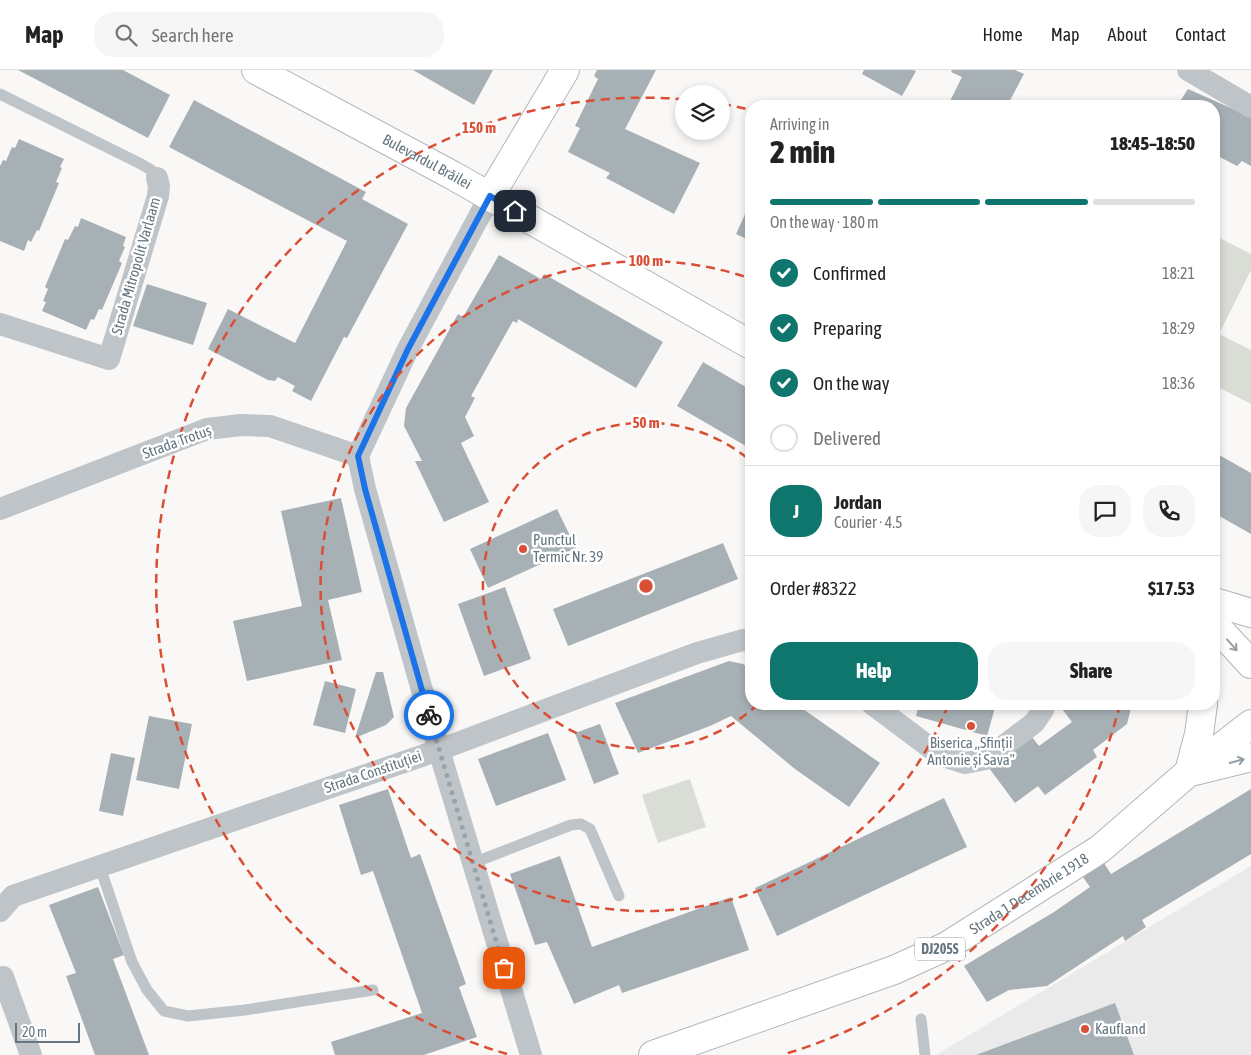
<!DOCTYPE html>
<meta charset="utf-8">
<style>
body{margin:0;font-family:"Asap Condensed",sans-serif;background:#f6f6f6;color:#222;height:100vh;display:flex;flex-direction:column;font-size:19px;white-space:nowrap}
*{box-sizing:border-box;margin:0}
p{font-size:16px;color:#767676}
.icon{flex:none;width:28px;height:28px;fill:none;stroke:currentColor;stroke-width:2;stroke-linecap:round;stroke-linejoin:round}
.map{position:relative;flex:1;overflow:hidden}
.side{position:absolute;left:745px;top:30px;width:475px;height:610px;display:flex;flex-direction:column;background:#fff;border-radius:20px;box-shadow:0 2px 8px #0003}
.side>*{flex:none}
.tools{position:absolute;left:675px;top:15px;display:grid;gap:10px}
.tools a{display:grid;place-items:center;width:55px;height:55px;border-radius:50%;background:#fff;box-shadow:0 2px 8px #0003;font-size:25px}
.scale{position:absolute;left:15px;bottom:12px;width:65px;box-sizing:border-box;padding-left:5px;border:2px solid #657680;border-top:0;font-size:14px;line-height:18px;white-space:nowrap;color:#657680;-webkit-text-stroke:4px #fff;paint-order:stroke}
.pin{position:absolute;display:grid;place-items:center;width:42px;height:42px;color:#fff;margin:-21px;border-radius:10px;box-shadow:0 2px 8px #0006}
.courier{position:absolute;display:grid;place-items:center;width:50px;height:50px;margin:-25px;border:4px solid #1a73e8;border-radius:50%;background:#fff;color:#222;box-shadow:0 1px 6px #0007}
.overview em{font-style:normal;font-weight:800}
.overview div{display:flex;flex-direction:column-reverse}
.overview{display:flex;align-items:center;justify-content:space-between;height:85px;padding:0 25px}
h1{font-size:32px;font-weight:800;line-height:38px}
.bar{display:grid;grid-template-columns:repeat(4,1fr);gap:8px 5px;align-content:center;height:60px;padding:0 25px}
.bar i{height:6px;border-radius:4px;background:#e0e0e0}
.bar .on{background:#0f766e}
.bar p{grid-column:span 4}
.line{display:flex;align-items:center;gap:12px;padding:0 25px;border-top:1px solid #e0e0e0}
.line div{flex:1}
.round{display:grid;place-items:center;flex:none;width:52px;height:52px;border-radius:20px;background:#f6f6f6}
ol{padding:0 25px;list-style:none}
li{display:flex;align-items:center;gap:15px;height:55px}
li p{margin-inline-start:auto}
li .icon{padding:5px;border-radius:50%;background:#0f766e;color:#fff;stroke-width:4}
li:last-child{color:#767676}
li i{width:28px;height:28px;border:2px solid #e0e0e0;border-radius:50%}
.action{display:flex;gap:10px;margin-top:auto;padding:10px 25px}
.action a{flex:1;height:58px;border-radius:20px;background:#0f766e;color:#fff;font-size:20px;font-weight:800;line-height:58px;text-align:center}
.action a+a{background:#f6f6f6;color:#222}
header{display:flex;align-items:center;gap:30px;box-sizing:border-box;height:70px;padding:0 25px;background:#fff;border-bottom:1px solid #e0e0e0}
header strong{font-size:24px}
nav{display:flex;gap:28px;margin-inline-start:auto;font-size:18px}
.search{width:350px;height:45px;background:#f6f6f6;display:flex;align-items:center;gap:12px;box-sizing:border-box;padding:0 18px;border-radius:20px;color:#767676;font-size:19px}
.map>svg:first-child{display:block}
.built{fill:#e9eae9}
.green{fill:#d9ddd6}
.building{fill:#a7b0b5}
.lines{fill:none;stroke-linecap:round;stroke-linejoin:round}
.secondary-casing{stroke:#b2b8bc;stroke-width:30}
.primary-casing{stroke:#b1b7ba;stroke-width:30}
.lane{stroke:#bfc4c8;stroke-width:11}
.street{stroke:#bfc4c8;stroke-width:22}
.secondary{stroke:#fff;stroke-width:28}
.primary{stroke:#fff;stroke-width:28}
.oneway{stroke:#939fa6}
.done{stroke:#99a4a9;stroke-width:5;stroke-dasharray:0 9}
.route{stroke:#1a73e8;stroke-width:6}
.ring{fill:none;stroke:#da4e35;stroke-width:2.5;stroke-dasharray:9 6}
.poi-dot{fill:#da4e35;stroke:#fff;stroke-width:2}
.labels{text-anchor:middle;stroke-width:5;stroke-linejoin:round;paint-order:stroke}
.shield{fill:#fff;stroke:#939fa6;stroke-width:1}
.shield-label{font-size:14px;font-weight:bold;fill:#657680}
.street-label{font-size:15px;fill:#657680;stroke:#fff}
.poi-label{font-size:15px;fill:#657680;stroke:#fff;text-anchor:start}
.centre{fill:#da4e35;stroke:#fff;stroke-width:2.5}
.ring-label{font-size:15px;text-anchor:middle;font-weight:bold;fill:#da4e35;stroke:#fff;stroke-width:5;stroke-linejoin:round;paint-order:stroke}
</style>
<header>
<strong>Map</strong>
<div class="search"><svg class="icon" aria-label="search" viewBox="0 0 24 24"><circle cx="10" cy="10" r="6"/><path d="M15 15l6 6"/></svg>Search here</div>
<nav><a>Home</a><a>Map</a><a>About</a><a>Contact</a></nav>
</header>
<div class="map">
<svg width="1251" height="985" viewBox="0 0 1251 985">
<rect width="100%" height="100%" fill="#f9f8f6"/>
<path class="built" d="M1251 796V985H936Z"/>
<g class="green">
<path d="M1214 165 1251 184V200L1219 264 1251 280V334L1214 315Z"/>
<path d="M690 709 706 757 658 773 642 725Z"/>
</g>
<g class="building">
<path d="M18 0H123L170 25 148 68Z"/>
<path d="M413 0H493L474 35Z"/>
<path d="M597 0H656L625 59 700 93 674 144 606 108 610 103 568 82 580 58 575 56 598 9 594 6Z"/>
<path d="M864 0H913L916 1 902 26 862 4Z"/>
<path d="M952 0H1015L1024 4 1007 36H951L948 35 962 7 951 2Z"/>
<path d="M1188 19 1251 47V96L1242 91 1237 96 1214 84V36H1177Z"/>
<path d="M194 30 366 122 362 129 408 154 347 268 344 267 311 331 292 321 295 316 278 307 275 311 268 310 208 279 228 239 295 273 347 171 169 77Z"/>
<path d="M19 69 64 89 60 97 62 98 56 112 59 113 39 161 37 160 31 172 28 170 24 181 0 171V96L3 90 6 91 12 77 15 78Z"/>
<path d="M751 131V171L736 164Z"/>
<path d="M81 148 126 167 123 176 125 177 119 191 122 193 102 240 99 239 94 250 91 249 86 260 42 241 46 232 43 231 48 219 45 217 65 169 68 170 75 156 78 157Z"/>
<path d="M499 185 541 209 544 204 663 272 636 318 518 249 517 253 513 251 471 326 475 328 465 347 474 366 461 373 489 432 444 452 415 391H422L404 356 406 338 458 244 463 247Z"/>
<path d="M147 214 207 233 193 275 133 256Z"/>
<path d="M703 292 751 320V379L677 336Z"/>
<path d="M1214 382 1251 403V464L1214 443 1216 433 1214 432Z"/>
<path d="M341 428 362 522 328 530 342 590 247 611 233 551 302 536 281 441Z"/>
<path d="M557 439 576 478 488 518 470 479Z"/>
<path d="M723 473 738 509 568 576 553 539Z"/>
<path d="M505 517 531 589 484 606 458 534Z"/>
<path d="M729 591 743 594 751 600V634H796L880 693 849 737 795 699 731 646 710 656 638 683 615 633Z"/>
<path d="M376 602H383L394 647 386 655 355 668Z"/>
<path d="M325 611 356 619 345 663 313 655Z"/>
<path d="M919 634H996L987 666 916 646Z"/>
<path d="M1069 634H1132L1127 654 1093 680 1097 687 1045 725 1038 716 1015 733 989 698 1032 667 1039 676 1072 652 1062 639Z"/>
<path d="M149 646 192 654 179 719 136 710Z"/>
<path d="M600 654 619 704 594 714 575 663Z"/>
<path d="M548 663 566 710 496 736 478 689Z"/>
<path d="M111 683 135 688 123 746 99 741Z"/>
<path d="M388 719 411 788 420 784 466 914 459 917 477 967 424 985H335L331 972 422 943 373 801 361 805 339 735Z"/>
<path d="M1251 719V784L1142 850 1146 857 1125 871 1123 866 1047 916 1009 920 987 932 964 896 1054 842 1090 817 1080 803 1102 790 1111 804Z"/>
<path d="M944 728 967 777 777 866 755 818Z"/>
<path d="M560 786 592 877 731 827 749 880 622 923 619 915 574 934 547 872 535 875 510 804Z"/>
<path d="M98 817 124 885 113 889 149 985H95L66 906 76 903 49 835Z"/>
<path d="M1115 933 1134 985H976Z"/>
</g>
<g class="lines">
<defs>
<path id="secondary" d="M490 126 565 0"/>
<g id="primary">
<path id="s1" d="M256 0 452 105 751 275"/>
<path d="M1214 532 1251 543"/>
<path d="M1214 554 1251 594"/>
<path d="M1195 701 1251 687"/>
<path d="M1189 702 1199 664 1203 634"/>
<path id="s2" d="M653 985 894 900 947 876 1100 779 1189 702 1251 654"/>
</g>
</defs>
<use href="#secondary" class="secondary-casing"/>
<use href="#primary" class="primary-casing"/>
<g class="lane">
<path d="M0 24 141 94 151 100 157 108"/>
<path d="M473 793 571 755 581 754 590 759 619 826"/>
<path d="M100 797 132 892 147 920 164 941 188 946 245 940 373 920"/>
<path d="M921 949 925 985"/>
</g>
<g class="street">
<path d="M1188 0 1251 37"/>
<path d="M0 254 109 289 158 126 159 116 157 108"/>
<path d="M358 386 365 419 439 680 531 985"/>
<path d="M358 386 408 279 490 126"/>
<path d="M0 439 207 359 241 355 270 356 358 386"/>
<path d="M872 634 940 685 965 693 986 689 1034 653 1043 640 1044 634"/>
<path d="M0 841 13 826 439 680 697 583 743 570 751 571"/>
<path d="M3 907 31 985"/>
</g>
<use href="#secondary" class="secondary"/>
<use href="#primary" class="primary"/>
</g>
<defs><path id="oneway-shaft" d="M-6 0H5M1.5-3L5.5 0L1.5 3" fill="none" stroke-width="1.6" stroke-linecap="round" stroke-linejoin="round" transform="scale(1.25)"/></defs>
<g class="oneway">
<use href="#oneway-shaft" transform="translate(1232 575) rotate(49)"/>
<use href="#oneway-shaft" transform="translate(1237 691) rotate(-16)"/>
</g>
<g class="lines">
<path class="done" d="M429 645 504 898"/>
<path class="route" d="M429 645 365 419 358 386 408 279 490 126 515 141"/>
</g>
<g class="ring">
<path d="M758 634A163 163 0 1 1 751 391"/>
<path d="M948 635A325 325 0 1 1 749 208"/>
<path d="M1120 634A488 488 0 0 1 785 984M507 984A488 488 0 0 1 680 29M722 34A488 488 0 0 1 747 39"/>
</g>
<g class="poi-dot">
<circle cx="523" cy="479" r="5"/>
<circle cx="971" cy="656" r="5"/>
<circle cx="1085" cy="959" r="5"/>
</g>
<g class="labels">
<rect class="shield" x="915" y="867.5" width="50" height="23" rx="4"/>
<g class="shield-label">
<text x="940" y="884">DJ205S</text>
</g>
<g class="street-label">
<text dy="5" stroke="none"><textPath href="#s1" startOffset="194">Bulevardul Brăilei</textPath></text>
<text transform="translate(136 196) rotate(-74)" y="5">Strada Mitropolit Varlaam</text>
<text transform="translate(177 372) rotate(-20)" y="5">Strada Trotuș</text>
<text transform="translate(373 702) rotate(-19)" y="5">Strada Constituției</text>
<text dy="5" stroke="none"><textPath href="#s2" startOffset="411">Strada 1 Decembrie 1918</textPath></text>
</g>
<g class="poi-label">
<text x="533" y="475">Punctul<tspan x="533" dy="17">Termic Nr. 39</tspan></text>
<text x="971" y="678" text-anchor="middle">Biserica „Sfinții<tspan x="971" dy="17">Antonie și Sava"</tspan></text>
<text x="1095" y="964">Kaufland</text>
</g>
</g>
<circle cx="646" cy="516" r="8" class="centre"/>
<g class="ring-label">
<text x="479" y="63">150 m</text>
<text x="646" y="196">100 m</text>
<text x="646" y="358">50 m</text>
</g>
</svg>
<div class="tools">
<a><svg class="icon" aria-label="layers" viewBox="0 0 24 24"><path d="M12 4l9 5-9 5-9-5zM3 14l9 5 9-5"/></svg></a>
</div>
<div class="scale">20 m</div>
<div class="pin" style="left:504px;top:898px;background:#ea580c"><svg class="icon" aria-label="bag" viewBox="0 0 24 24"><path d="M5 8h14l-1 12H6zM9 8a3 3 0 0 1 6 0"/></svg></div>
<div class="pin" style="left:515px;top:141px;background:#1f2937"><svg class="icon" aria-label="home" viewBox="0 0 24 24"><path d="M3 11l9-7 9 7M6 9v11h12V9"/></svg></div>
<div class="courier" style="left:429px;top:645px"><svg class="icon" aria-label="bike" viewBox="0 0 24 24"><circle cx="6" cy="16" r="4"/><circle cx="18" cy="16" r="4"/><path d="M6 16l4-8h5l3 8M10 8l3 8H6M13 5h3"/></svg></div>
<section class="side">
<div class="overview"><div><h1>2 min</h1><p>Arriving in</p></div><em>18:45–18:50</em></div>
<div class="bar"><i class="on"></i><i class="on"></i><i class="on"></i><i></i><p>On the way · 180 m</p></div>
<ol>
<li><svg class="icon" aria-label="check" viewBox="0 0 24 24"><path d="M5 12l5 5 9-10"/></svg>Confirmed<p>18:21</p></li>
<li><svg class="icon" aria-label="check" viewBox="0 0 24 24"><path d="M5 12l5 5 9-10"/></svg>Preparing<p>18:29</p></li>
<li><svg class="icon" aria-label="check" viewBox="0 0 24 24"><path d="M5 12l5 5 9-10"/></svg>On the way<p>18:36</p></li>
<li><i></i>Delivered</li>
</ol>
<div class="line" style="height:90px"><b class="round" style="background:#0f766e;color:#fff">J</b><div><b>Jordan</b><p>Courier · 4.5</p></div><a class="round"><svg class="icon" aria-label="chat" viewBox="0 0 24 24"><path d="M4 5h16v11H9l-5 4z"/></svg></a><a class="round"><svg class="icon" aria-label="phone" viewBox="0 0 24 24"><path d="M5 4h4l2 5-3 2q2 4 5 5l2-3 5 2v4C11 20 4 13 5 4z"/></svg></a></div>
<div class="line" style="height:65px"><div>Order #8322</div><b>$17.53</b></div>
<div class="action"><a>Help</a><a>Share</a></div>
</section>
</div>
